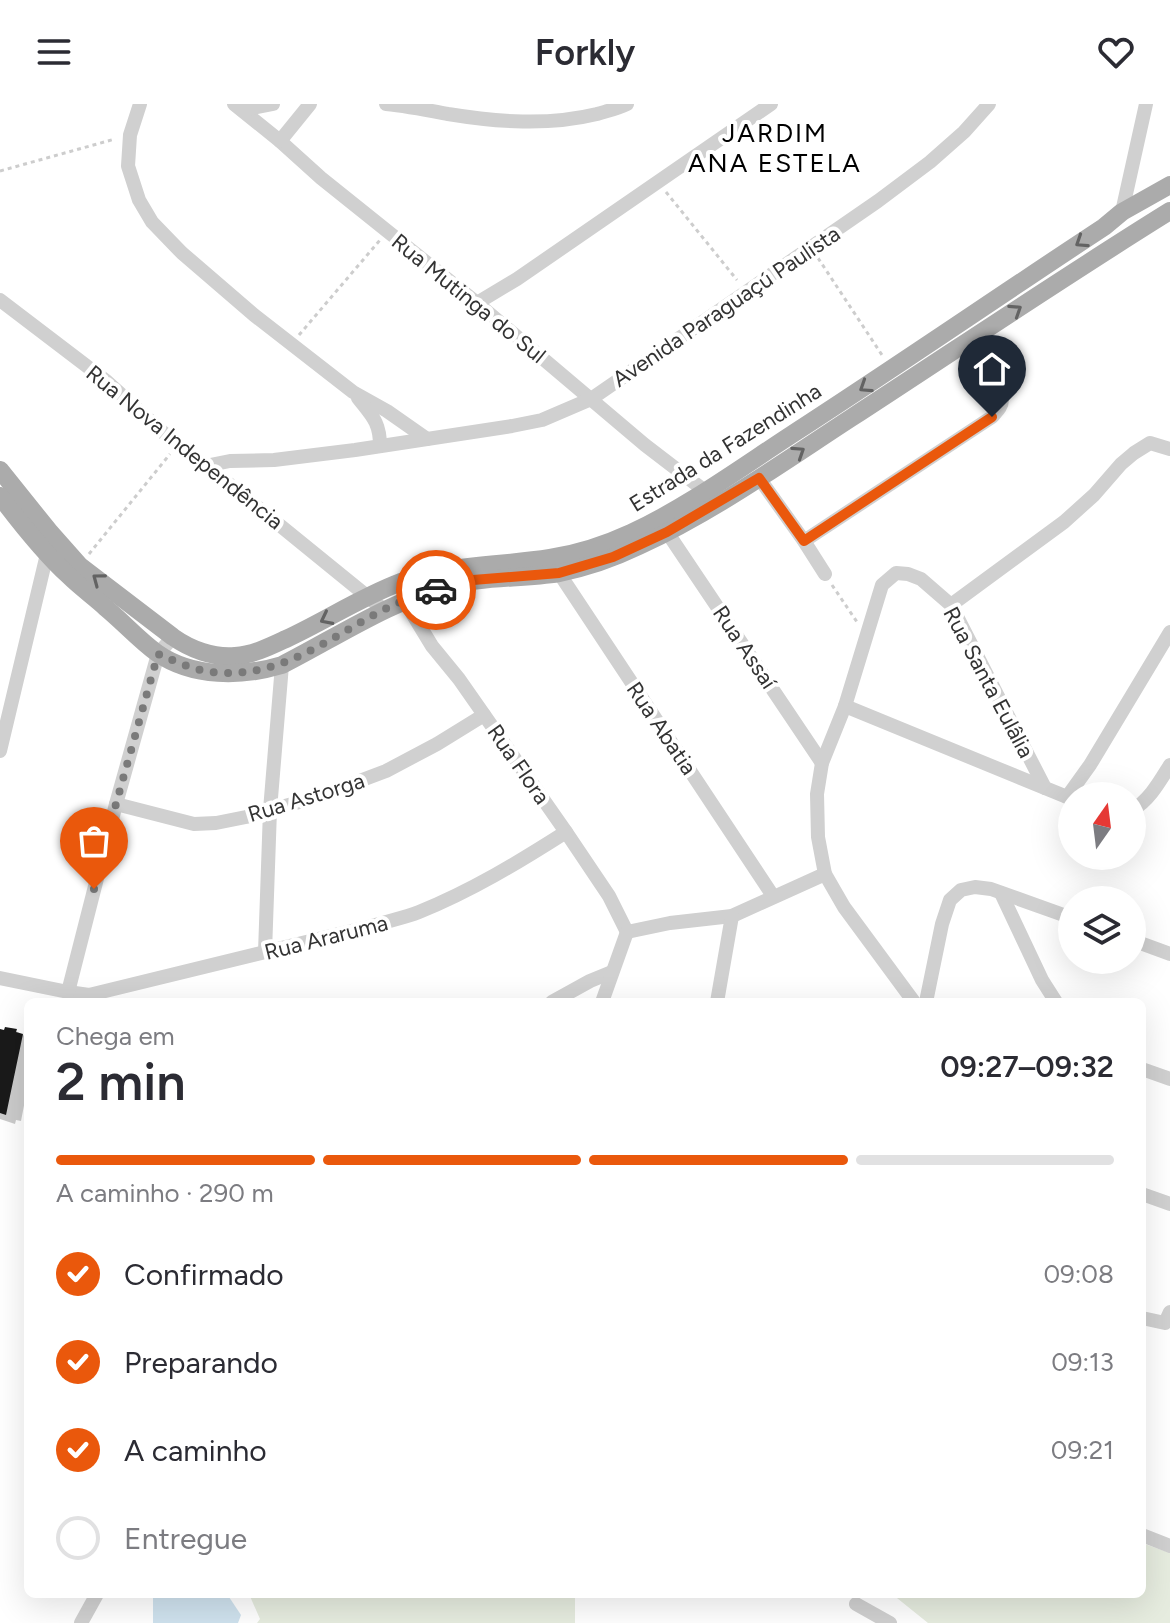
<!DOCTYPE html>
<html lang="pt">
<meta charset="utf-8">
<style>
body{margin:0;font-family:Figtree,sans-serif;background:#f2f2f3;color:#2b2b33;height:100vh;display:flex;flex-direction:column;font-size:30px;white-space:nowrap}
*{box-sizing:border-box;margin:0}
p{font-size:26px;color:#7c7c81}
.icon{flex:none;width:44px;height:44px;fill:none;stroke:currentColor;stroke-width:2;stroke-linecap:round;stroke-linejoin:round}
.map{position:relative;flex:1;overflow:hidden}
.details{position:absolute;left:24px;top:894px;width:1122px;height:600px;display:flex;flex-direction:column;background:#fff;border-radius:12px;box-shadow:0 8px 32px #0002}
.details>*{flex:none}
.needle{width:52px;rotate:14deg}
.tools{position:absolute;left:1058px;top:678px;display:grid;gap:16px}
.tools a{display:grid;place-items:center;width:88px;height:88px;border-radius:50%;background:#fff;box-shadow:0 8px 32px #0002;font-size:40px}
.pin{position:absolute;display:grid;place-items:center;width:68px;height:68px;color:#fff;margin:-82px -34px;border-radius:50% 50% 50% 0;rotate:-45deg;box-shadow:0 0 8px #0007}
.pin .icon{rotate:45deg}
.courier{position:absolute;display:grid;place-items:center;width:80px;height:80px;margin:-40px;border:6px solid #ea580c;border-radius:50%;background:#fff;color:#222;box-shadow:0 2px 10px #0007}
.head em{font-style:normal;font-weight:600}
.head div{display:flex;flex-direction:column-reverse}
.head{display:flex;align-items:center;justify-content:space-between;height:136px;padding:0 32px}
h1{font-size:52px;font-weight:600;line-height:60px}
.bar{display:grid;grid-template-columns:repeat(4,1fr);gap:12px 8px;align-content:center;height:96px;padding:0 32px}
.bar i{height:10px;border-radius:6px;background:#e1e1e2}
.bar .selected{background:#ea580c}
.bar p{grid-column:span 4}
ol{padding:0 32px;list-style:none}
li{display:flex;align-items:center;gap:24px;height:88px}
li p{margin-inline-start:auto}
li .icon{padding:8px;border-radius:50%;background:#ea580c;color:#fff;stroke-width:4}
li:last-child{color:#7c7c81}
li i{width:44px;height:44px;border:4px solid #e1e1e2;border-radius:50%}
header{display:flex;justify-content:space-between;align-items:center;height:104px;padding:0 32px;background:#fff;font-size:36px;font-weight:600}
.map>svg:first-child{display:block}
.green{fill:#e6ecdf}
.water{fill:#cfe2ee}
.shadow{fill:#0003}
.building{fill:#1a1a1a}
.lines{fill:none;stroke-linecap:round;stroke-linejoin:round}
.path{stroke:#cdcdcd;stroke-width:3;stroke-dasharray:4 4;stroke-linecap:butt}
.minor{stroke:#d0d0d0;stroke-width:14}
.major{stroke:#ababab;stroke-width:18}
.oneway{stroke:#636363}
.done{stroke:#7a7a7a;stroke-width:8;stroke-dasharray:0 14.4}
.route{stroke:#ea580c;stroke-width:10}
.labels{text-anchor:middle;stroke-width:8;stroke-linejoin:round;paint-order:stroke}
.street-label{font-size:22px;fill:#333;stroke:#fff}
.quarter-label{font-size:26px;letter-spacing:2px;fill:#000;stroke:#fff}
</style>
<header><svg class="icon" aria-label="menu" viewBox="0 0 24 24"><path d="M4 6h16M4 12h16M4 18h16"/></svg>Forkly<svg class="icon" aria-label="heart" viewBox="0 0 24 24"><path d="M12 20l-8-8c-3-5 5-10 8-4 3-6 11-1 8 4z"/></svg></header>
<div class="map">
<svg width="1170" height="1519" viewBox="0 0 1170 1519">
<rect width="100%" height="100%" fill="#fff"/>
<g class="green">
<path d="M1142 1439 1170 1449V1519H928L892 1490H1142Z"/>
<path d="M249 1490H585L575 1493V1519H257L260 1515Z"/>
</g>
<path class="water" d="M153 1490H227L241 1511 238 1519H153Z"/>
<path class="shadow" d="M0 927H16L28 934V981L21 1017 16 1016 15 1020 0 1015Z"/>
<path class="building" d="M5 923 17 925 16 928 23 930 6 1011 0 1009V925L4 926Z"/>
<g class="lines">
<g class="path">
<path d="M0 67 115 35"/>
<path d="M666 88 737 176"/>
<path d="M818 154 882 251"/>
<path d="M299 231 380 136"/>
<path d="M89 450 170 350"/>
<path d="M832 481 857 518"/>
</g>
<g class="minor">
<path d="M140 0 130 31 128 62 139 96 152 118 182 149 254 211 353 288 387 307 427 335"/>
<path d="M234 0 280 37 321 74 477 199 645 341 705 387"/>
<path d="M386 0C407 2 427 6 448 10 497 18 548 22 597 10 607 7 617 5 627 0"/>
<path d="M242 6 273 0"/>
<path d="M280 37 310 0"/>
<path d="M1122 108 1146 0"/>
<path d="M0 196 105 276 177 341 229 380 384 506"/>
<path d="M477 199 517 175 771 0"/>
<path d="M358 294C372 312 380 318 380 342"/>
<path d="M205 362 230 357 274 356 355 346 512 322 542 316 591 295 878 97 930 58 964 28 989 0"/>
<path d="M759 374 804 437 825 470"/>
<path d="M667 428 822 659"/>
<path d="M804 437 992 313C996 308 1002 303 1002 296 1001 279 978 252 968 238"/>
<path d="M556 462 559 469 773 792"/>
<path d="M404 496 432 542 459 575 566 728 609 792 627 828"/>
<path d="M951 501 1064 418 1094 391 1121 360 1134 349 1150 339 1170 345"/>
<path d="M845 602 1045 684"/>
<path d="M0 647 47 450"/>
<path d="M1067 693 1090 661 1170 528"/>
<path d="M116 700 194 720 216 719 246 713 317 693 386 667 437 640 484 611"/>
<path d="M1132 706C1149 697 1160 677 1170 661"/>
<path d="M1001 789 1042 876 1056 898"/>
<path d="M627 828 670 819 732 812 825 770"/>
<path d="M1132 836 1170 850"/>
<path d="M265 848 270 706 282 561"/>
<path d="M0 874 68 888 89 891 372 822C387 817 404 814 419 808 471 787 519 758 566 728"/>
<path d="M68 888 116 700 158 550 173 533"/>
<path d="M552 898 590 877 612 868"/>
<path d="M602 898 627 828"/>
<path d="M717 898 732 812"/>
<path d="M914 898 844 803 825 770 818 733 817 690 822 659 845 602 882 481 896 469 908 470 921 475 951 501 1045 684 1072 695"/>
<path d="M926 898 942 820 950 796 961 786 975 783 991 785 1072 814"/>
<path d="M1142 965 1170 975"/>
<path d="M1142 1090 1170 1100"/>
<path d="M1142 1214 1165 1219 1170 1208"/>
<path d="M1142 1431 1170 1442"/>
<path d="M856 1500 890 1519"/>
<path d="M81 1519 97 1490"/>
</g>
<g class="major">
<path d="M0 366 49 427 80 462 173 533C190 545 213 554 235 552 253 551 271 542 286 535 325 517 361 493 401 478 449 460 499 462 550 454 577 450 605 441 631 429 687 403 739 365 791 331 896 263 999 192 1104 123L1122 108 1170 81"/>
<path d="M0 392C21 420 43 448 69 472 80 483 94 493 106 504 123 518 139 536 157 549 193 574 242 573 282 561 337 533 390 497 451 481 486 472 523 475 559 469 586 464 614 454 639 442 713 408 782 359 851 314 957 245 1062 174 1170 107"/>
</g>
</g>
<defs><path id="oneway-chevron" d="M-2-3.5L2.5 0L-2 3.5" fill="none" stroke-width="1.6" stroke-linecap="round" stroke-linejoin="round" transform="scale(2)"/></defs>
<g class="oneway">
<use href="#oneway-chevron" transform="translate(1081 138) rotate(147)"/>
<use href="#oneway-chevron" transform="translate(1016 206) rotate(-33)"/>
<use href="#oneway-chevron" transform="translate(865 283) rotate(147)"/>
<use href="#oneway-chevron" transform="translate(799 348) rotate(-33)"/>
<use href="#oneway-chevron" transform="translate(98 475) rotate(-143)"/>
<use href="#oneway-chevron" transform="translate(326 515) rotate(153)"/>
</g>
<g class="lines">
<path class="done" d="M94 785 116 700 158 550C175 557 193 566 211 568 279 576 327 535 383 506 400 497 418 492 436 486"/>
<path class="route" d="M436 486 473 476 559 469 613 453 667 428 759 374 804 437 992 313"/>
</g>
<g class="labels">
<g class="street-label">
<text transform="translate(469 194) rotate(39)" y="8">Rua Mutinga do Sul</text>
<text transform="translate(726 202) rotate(-34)" y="8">Avenida Paraguaçú Paulista</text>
<text transform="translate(185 343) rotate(39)" y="8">Rua Nova Independência</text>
<text transform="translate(725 343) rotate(-32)" y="8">Estrada da Fazendinha</text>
<text transform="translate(745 543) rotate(56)" y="8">Rua Assaí</text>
<text transform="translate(989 578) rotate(62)" y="8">Rua Santa Eulâlia</text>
<text transform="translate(662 624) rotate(56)" y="8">Rua Abatia</text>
<text transform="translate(519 660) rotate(55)" y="8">Rua Flora</text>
<text transform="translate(306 693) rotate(-17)" y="8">Rua Astorga</text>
<text transform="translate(326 833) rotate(-14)" y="8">Rua Araruma</text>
</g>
<g class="quarter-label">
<text x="775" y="38">JARDIM<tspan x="775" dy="30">ANA ESTELA</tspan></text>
</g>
</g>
</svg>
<div class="tools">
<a><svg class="needle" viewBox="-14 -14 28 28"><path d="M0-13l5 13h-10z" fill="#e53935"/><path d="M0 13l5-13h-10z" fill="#7c7c81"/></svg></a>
<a><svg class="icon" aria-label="layers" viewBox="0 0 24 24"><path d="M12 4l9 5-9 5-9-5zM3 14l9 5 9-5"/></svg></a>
</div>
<div class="pin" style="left:94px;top:785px;background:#ea580c"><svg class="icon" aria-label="bag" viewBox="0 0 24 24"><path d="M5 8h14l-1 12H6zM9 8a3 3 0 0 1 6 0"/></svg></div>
<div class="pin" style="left:992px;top:313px;background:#1f2937"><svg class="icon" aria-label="home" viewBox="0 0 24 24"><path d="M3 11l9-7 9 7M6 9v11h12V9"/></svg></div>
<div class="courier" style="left:436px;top:486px"><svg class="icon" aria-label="car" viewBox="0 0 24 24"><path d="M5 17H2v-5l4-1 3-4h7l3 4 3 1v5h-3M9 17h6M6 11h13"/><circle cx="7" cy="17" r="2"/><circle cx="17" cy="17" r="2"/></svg></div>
<section class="details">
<div class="head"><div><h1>2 min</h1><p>Chega em</p></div><em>09:27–09:32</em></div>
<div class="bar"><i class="selected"></i><i class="selected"></i><i class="selected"></i><i></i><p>A caminho · 290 m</p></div>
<ol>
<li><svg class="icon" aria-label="check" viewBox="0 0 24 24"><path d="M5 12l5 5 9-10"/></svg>Confirmado<p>09:08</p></li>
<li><svg class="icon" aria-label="check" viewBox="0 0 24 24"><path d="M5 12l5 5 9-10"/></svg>Preparando<p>09:13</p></li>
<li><svg class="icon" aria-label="check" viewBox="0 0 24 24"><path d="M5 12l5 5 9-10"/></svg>A caminho<p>09:21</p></li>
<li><i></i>Entregue</li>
</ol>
</section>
</div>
